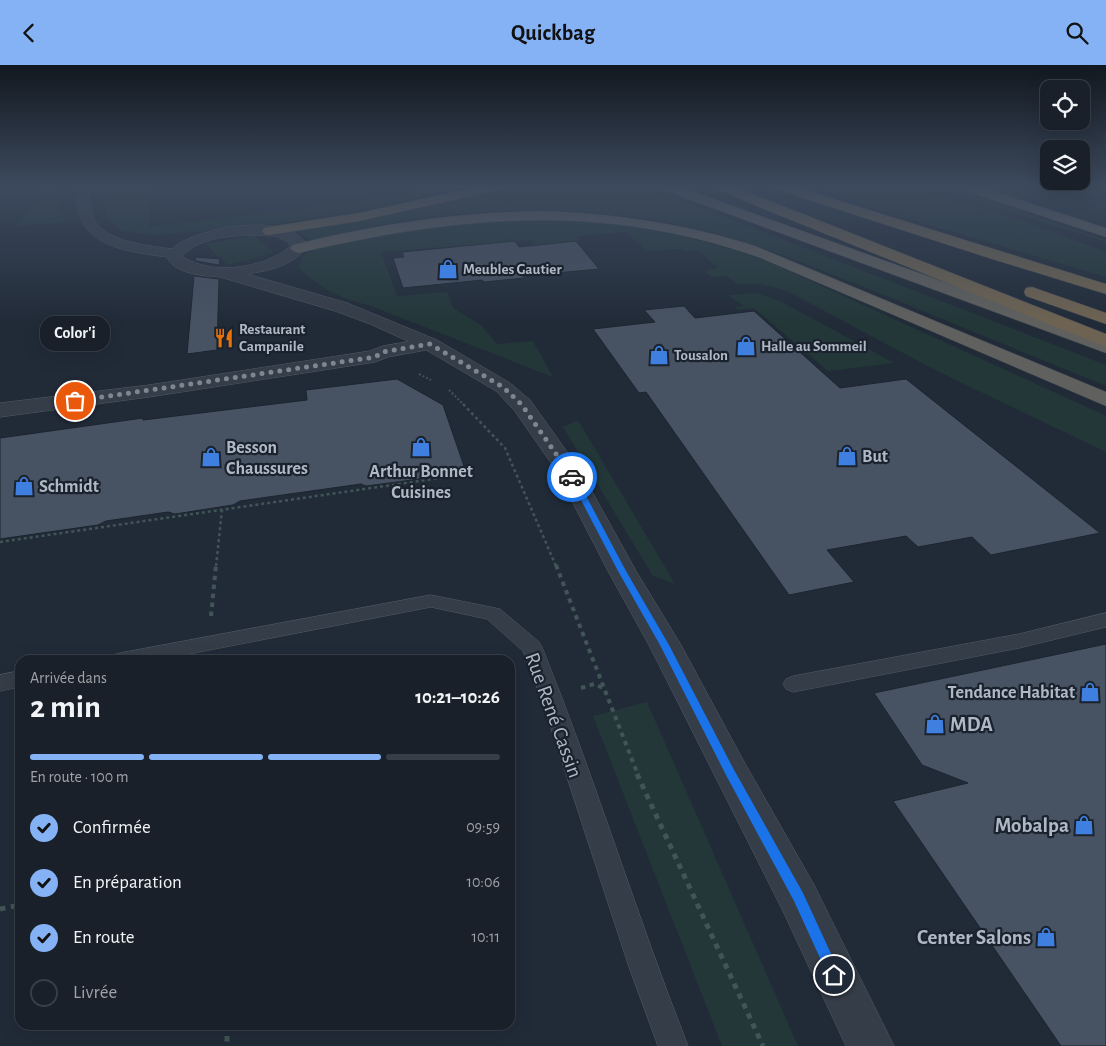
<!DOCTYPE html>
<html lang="fr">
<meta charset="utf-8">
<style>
body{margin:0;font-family:"Alegreya Sans",sans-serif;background:#222832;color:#f1f3f6;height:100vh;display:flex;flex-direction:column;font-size:19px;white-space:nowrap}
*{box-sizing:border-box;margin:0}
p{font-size:16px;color:#9fa3a8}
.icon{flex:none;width:28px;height:28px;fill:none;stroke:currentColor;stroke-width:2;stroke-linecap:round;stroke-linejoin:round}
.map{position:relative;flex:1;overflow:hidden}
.sheet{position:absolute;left:15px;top:590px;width:500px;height:375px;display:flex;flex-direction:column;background:#19202a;border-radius:15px;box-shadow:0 5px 20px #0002,0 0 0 1px #373e47}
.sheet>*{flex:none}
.buttons{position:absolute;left:1040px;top:15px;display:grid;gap:10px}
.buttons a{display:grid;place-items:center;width:50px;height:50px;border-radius:10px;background:#19202a;box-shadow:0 5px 20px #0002,0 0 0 1px #373e47;font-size:25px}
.pin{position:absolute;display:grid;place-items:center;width:42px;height:42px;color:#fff;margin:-21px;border:2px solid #fff;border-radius:50%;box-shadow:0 1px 5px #0007}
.courier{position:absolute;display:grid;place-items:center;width:50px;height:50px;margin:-25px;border:4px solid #1a73e8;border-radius:50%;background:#fff;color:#222;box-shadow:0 1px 6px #0007}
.bubble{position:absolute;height:35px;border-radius:15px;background:#19202a;box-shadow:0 5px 20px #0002,0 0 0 1px #373e47;font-size:16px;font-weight:700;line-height:35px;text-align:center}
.overview em{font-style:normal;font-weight:700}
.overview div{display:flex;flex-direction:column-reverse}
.overview{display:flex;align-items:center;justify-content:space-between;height:85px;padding:0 15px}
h1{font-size:32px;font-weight:700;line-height:38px}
.bar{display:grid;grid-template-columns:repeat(4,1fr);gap:8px 5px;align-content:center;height:60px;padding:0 15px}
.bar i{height:6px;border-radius:4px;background:#373e47}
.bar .selected{background:#85b1f5}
.bar p{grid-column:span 4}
ol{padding:0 15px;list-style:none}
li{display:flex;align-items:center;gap:15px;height:55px}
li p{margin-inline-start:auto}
li .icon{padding:5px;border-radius:50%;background:#85b1f5;color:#111;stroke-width:4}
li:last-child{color:#9fa3a8}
li i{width:28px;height:28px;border:2px solid #373e47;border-radius:50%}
header{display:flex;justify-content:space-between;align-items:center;height:65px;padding:0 15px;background:#85b1f5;color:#111;font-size:22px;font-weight:700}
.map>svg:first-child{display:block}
.green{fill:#233739}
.building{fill:#475262;stroke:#1c242f}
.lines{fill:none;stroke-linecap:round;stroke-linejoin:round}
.service-casing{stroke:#525b66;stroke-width:1}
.minor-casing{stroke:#525b66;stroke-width:1}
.tertiary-casing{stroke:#525b66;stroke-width:1}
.trunk-casing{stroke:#3f4853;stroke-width:1}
.motorway-casing{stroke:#3f4853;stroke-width:1}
.path-far3{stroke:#415456;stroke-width:2;stroke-dasharray:2 2;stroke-linecap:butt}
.path-far2{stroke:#415456;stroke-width:2.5;stroke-dasharray:3 3;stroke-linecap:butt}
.path-far1{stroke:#415456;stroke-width:4;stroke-dasharray:4.5 4.5;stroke-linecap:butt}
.path{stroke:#415456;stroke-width:5;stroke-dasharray:5.5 5.5;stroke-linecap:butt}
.service{fill:#353d48;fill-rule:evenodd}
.minor{fill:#353d48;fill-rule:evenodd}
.tertiary{fill:#353d48;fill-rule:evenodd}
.trunk{fill:#60605e;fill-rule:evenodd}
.motorway{fill:#6e6352;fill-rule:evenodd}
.route{fill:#1a73e8}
.done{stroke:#7d8794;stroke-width:5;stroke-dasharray:0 9}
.labels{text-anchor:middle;stroke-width:4.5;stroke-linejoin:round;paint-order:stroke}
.far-poi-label{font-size:15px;font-weight:bold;fill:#afb8c5;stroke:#1a222d;text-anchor:start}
.poi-label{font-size:18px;font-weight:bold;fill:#afb8c5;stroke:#1a222d;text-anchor:start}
.near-street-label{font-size:21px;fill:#afb8c5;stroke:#1a222d}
.near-poi-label{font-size:21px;font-weight:bold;fill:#afb8c5;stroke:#1a222d;text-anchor:end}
</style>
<header><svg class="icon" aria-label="back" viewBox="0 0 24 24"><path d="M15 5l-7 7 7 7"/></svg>Quickbag<svg class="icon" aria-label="search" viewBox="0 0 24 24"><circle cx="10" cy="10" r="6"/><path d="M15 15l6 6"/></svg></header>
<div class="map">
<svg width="1106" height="981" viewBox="0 0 1106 981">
<rect width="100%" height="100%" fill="#212b38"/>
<g class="green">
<path d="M45 121H59C58 136 55 146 66 157L16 161 30 144Z"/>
<path d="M102 121H152L149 136V162L337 139 440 121H472L333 150 273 159 157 170 122 166 107 154Z"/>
<path d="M505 121H645L1106 300V321C1030 290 954 259 879 228 818 204 754 176 690 162 566 135 434 142 311 176L296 166C366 155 437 141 505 121Z"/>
<path d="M813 121H912L1036 161 1106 187V212L886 147Z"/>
<path d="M927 121H947L1106 175V177Z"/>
<path d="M498 154 606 157 667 167 737 186 767 196 1106 351V387L937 306 785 225 760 219H738L727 211 712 212 704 206 718 203 697 185 684 186 681 184 647 186 625 167 576 171 579 176 535 180 531 175 381 187 397 231 447 227 453 243 481 260 497 279 533 276 553 312 371 241C336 232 325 226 298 202L303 190 329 180 457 157Z"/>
<path d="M253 170 274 188 228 200 205 179Z"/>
<path d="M757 228 782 237 894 298 828 306 754 243 738 245 735 242 744 241 728 230Z"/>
<path d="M578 355 675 519 653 511 563 362Z"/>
<path d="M647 637 798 981H722L593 651Z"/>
</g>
<g class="building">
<path d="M515 176 519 182 576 176 599 204 523 211 524 213 484 217 482 215 403 223 393 193 404 192 402 187Z"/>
<path d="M195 192 220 194 219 200 196 196Z"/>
<path d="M194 211 219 214 217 285 187 289Z"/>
<path d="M684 241 695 253 754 246 840 323 906 314 1100 468 991 490 972 472 918 482 906 471 827 485 854 517 789 530 646 327 639 328 593 264 655 257 644 245Z"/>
<path d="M397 314 443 340 465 404 422 410 419 414 412 415 366 421 361 419 240 436 233 440 175 449 168 447 106 456 98 460 0 474V373L143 353V355L307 335 306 325Z"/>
<path d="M1106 579V981H1061L893 736 968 718 922 700 874 628Z"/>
</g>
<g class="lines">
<defs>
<g id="service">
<path d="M431 530 500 544 539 577 542 582C595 713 636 849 688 981H658L629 902 542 636 523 586 487 554 431 542 158 595H110L113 590 120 588Z"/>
<path d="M1106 548V562L1019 583 793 627 786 624 783 619 786 614 793 611 1019 569Z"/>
<path d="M20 606V622L0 626V610Z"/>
</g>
<path id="minor" d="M430 273 437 275 440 279 437 283 388 292 375 297 149 332 0 352V338L149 320 370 286 383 281Z"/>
<path id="tertiary" d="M78 121H90C90 132 89 146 95 156 107 177 150 181 172 184 195 162 284 147 305 177L306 183C293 201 267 206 247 209L347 238 437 275 510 318 530 335 580 405 636 506 681 580 743 695 813 818 894 981H846L783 846 649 580 608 506 556 405 514 345 496 326 423 283 370 259 335 246 220 212C204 211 174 209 167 192 122 186 69 180 78 121ZM254 170 276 171 290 178V182C264 203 213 211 183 192V190C202 172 229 171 254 170Z"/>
<g id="trunk">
<path d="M660 121H677L1106 275V288L661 124Z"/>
<path d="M959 121H977L1106 163V172L960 124Z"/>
<path d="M545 146C617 149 686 159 755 181L1106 327V341L761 193C601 136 459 151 298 188L293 186 290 183 293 180C376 159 460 147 545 146Z"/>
</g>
<g id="motorway">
<path d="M482 121H504L498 125 359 156 269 170 264 169 262 166 264 163 269 162 359 148Z"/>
<path d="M716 121H732L1106 269V282L759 142 717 124Z"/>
<path d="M774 121H792L1106 219V229L989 193 775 124Z"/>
<path d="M1032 222 1106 248V259L1026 231 1024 227 1026 223Z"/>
</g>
</defs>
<use href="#service" class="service-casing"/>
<use href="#minor" class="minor-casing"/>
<use href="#tertiary" class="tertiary-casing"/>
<use href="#trunk" class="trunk-casing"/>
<use href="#motorway" class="motorway-casing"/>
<g class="path-far3">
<path d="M920 121 941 128"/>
<path d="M1067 121 1106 130"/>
<path d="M419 309 431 315"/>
<path d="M449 325 464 340"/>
</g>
<g class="path-far2">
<path d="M463 339 505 383 556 501"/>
<path d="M0 477 461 410"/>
<path d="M216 501 222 445"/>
</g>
<g class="path-far1">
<path d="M556 500 638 710"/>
<path d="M211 551 216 500"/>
<path d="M581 623 594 619 603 623"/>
</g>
<g class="path">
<path d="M637 709 763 981"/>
<path d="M0 844 20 840"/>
<path d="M227 960V981"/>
</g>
<use href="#service" class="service"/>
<use href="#minor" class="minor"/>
<use href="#tertiary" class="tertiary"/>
<use href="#trunk" class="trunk"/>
<use href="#motorway" class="motorway"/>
</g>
<linearGradient id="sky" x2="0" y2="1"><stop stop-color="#12181f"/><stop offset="0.47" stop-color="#3d4a5e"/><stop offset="1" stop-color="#3d4a5e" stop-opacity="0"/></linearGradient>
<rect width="1106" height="258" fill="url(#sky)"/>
<path class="route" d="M572 410 576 412 626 506 669 580 733 703 803 828 839 906 841 910 839 915 834 917 830 915 794 836 726 710 660 580 618 506 569 412Z"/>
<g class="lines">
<path class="done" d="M75 336 375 292 383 287 430 279 503 322 522 340 572 412"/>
</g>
<defs>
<symbol id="shop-bare" viewBox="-9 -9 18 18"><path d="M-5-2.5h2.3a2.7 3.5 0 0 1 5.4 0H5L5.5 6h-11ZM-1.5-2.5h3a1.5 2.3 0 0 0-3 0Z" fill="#3f7fe0" stroke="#1a222d" stroke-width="2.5" paint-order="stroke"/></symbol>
<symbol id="restaurant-bare" viewBox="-9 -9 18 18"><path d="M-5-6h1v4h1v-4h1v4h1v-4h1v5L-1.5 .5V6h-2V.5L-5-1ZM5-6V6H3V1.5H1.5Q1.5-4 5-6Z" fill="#e8710a" stroke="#1a222d" stroke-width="2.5" paint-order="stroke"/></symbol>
</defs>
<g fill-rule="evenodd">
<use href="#shop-bare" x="434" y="190" width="28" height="28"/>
<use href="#restaurant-bare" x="210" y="259" width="28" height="28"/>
<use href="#shop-bare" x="732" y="267" width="28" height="28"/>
<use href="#shop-bare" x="645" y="276" width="28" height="28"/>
<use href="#shop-bare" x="407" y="368" width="28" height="28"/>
<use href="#shop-bare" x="833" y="377" width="28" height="28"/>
<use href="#shop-bare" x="197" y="378" width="28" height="28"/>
<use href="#shop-bare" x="10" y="407" width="28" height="28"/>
<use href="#shop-bare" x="1076" y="613" width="28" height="28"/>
<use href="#shop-bare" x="921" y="645" width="28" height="28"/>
<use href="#shop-bare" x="1070" y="746" width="28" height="28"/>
<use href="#shop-bare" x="1032" y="858" width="28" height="28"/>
</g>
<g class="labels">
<g class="far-poi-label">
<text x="463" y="209">Meubles Gautier</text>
<text x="239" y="269">Restaurant<tspan x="239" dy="17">Campanile</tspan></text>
<text x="761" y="286">Halle au Sommeil</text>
<text x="674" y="295">Tousalon</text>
</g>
<g class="poi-label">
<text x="226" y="388">Besson<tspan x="226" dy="21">Chaussures</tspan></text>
<text x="862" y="397">But</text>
<text x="421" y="412" text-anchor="middle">Arthur Bonnet<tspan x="421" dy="21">Cuisines</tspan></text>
<text x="39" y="427">Schmidt</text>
<text x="1075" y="633" text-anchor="end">Tendance Habitat</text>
</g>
<g class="near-street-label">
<text transform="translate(554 650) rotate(70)" y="7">Rue René Cassin</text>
</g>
<g class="near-poi-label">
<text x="950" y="666" text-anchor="start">MDA</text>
<text x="1069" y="767">Mobalpa</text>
<text x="1031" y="879">Center Salons</text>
</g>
</g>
</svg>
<div class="buttons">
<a><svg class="icon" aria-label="locate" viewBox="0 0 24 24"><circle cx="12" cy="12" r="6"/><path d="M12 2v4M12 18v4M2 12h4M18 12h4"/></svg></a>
<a><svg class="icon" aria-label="layers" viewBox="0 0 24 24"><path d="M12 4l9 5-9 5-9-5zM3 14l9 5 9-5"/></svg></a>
</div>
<div class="pin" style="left:75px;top:336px;background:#ea580c"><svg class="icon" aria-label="bag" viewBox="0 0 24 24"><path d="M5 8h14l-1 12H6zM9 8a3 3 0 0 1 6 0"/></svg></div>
<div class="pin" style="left:834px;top:910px;background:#1f2937"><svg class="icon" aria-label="home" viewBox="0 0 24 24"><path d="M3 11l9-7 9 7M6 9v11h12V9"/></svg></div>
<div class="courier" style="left:572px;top:412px"><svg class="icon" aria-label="car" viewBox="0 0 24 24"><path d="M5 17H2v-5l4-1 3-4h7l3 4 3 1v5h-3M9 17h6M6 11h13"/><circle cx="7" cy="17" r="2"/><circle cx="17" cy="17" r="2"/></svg></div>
<div class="bubble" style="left:40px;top:251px;width:70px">Color'i</div>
<section class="sheet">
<div class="overview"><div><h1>2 min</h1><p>Arrivée dans</p></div><em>10:21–10:26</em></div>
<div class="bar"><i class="selected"></i><i class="selected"></i><i class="selected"></i><i></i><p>En route · 100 m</p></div>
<ol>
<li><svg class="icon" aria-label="check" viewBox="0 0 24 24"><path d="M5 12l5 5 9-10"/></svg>Confirmée<p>09:59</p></li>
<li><svg class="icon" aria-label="check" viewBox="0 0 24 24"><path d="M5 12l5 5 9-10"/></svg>En préparation<p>10:06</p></li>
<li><svg class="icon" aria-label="check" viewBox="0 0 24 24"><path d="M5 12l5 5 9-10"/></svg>En route<p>10:11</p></li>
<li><i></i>Livrée</li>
</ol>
</section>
</div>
